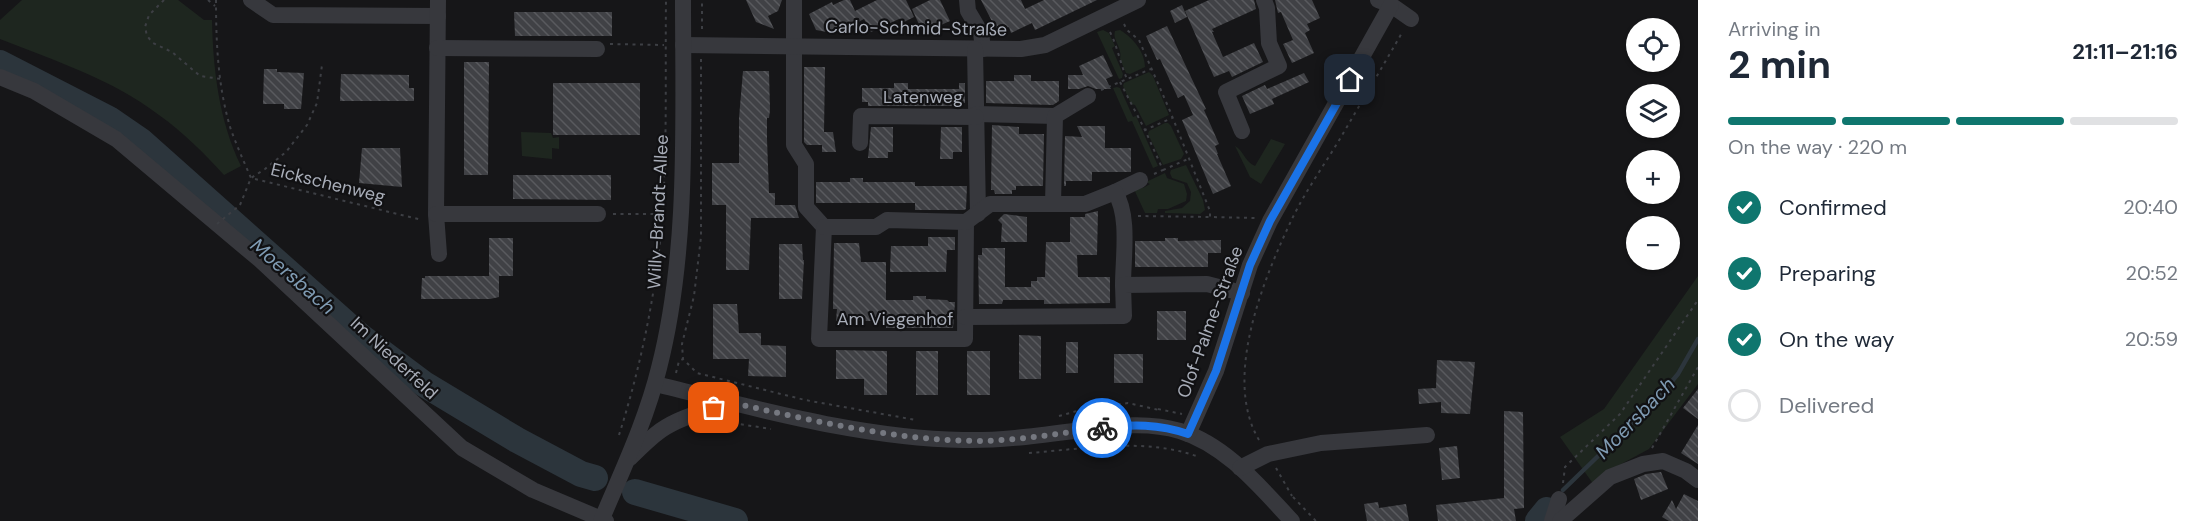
<!DOCTYPE html>
<meta charset="utf-8">
<style>
body{margin:0;font-family:"DM Sans",sans-serif;background:#f2f2f3;color:#1f2937;height:100vh;display:flex;flex-direction:column;font-size:22px;white-space:nowrap}
*{box-sizing:border-box;margin:0}
p{font-size:20px;color:#747a83}
.icon{flex:none;width:33px;height:33px;fill:none;stroke:currentColor;stroke-width:2;stroke-linecap:round;stroke-linejoin:round}
.map{position:relative;flex:1;overflow:hidden}
.side{display:flex;flex-direction:column;background:#fff;width:510px}
.side>*{flex:none}
.tools{position:absolute;left:1626px;top:18px;display:grid;gap:12px}
.tools a{display:grid;place-items:center;width:54px;height:54px;border-radius:50%;background:#fff;box-shadow:0 2px 4px #0004;font-size:30px}
.pin{position:absolute;display:grid;place-items:center;width:51px;height:51px;color:#fff;margin:-26px;border-radius:12px;box-shadow:0 3px 9px #0006}
.courier{position:absolute;display:grid;place-items:center;width:60px;height:60px;margin:-30px;border:4px solid #1a73e8;border-radius:50%;background:#fff;color:#222;box-shadow:0 2px 8px #0007}
.summary em{font-style:normal;font-weight:700}
.summary div{display:flex;flex-direction:column-reverse}
.summary{display:flex;align-items:center;justify-content:space-between;height:102px;padding:0 30px}
h1{font-size:39px;font-weight:700;line-height:45px}
.bar{display:grid;grid-template-columns:repeat(4,1fr);gap:9px 6px;align-content:center;height:72px;padding:0 30px}
.bar i{height:8px;border-radius:4px;background:#e0e1e3}
.bar .current{background:#0f766e}
.bar p{grid-column:span 4}
ol{padding:0 30px;list-style:none}
li{display:flex;align-items:center;gap:18px;height:66px}
li p{margin-inline-start:auto}
li .icon{padding:6px;border-radius:50%;background:#0f766e;color:#fff;stroke-width:4}
li:last-child{color:#747a83}
li i{width:33px;height:33px;border:3px solid #e0e1e3;border-radius:50%}
main{display:flex;flex:1;min-height:0}
.map>svg:first-child{display:block}
.green{fill:#1e261f}
.lines{fill:none;stroke-linecap:round;stroke-linejoin:round}
.stream{stroke:#2c353c;stroke-width:4.5}
.river{stroke:#2c353c;stroke-width:26}
.building{fill:url(#building-back-hatch)}
.path{stroke:#3d3f44;stroke-width:2;stroke-dasharray:3 4.5;stroke-linecap:butt}
.minor{stroke:#37383d;stroke-width:16}
.path-bridge{stroke:#3d3f44;stroke-width:2;stroke-dasharray:3 4.5;stroke-linecap:butt}
.done{stroke:#757880;stroke-width:6;stroke-dasharray:0 10.8}
.route{stroke:#1a73e8;stroke-width:8}
.labels{text-anchor:middle;stroke-width:4.5;stroke-linejoin:round;paint-order:stroke}
.street-label{font-size:18px;fill:#a8adb8;stroke:#111113}
.water-label{font-size:20px;font-style:italic;fill:#7f9bb3;stroke:#111113}
</style>
<main>
<div class="map">
<svg width="1698" height="521" viewBox="0 0 1698 521">
<defs>
<pattern id="building-back-hatch" width="6" height="6" patternUnits="userSpaceOnUse" patternTransform="scale(1.5)"><rect width="6" height="6" fill="#404145"/><path d="M-1 5l2 2M0 0l6 6M5-1l2 2" fill="none" stroke="#595a5e"/></pattern>
</defs>
<rect width="100%" height="100%" fill="#161618"/>
<g class="green">
<path d="M22 0H178L204 20H212C213 69 219 121 241 166L224 175C204 153 183 132 159 115 112 79 55 61 0 39V20Z"/>
<path d="M1103 30 1109 33 1115 46 1112 48 1123 74 1122 78 1119 79 1097 32Z"/>
<path d="M1120 30C1133 38 1145 52 1145 67L1130 74 1126 73 1120 59C1123 48 1112 40 1115 31Z"/>
<path d="M1149 72 1153 76 1169 115 1146 126 1135 105 1131 104 1123 86 1124 83Z"/>
<path d="M1117 87 1120 88 1133 117 1136 116 1158 166 1153 168 1132 121 1128 122 1113 88Z"/>
<path d="M1165 123H1168L1171 126 1184 154 1181 159 1163 165 1148 134 1149 131Z"/>
<path d="M521 132 551 133 553 138 559 137V149L552 148V159L522 156Z"/>
<path d="M1271 139 1285 144 1261 184 1250 177 1235 146C1244 151 1244 161 1255 166Z"/>
<path d="M1186 165 1203 200 1205 210 1200 214 1165 213V211L1182 208 1190 201 1191 192 1187 183 1172 178 1170 173 1171 170Z"/>
<path d="M1165 173 1167 178 1184 184 1187 194 1186 201 1168 209H1158L1157 213H1145L1133 187H1142L1143 188 1150 184 1146 182Z"/>
<path d="M1698 276V384L1649 449 1610 470 1594 485 1560 437 1604 409Z"/>
</g>
<g class="lines">
<path class="stream" d="M1563 490 1656 400 1678 374 1698 339"/>
<g class="river">
<path d="M0 63 109 119 141 141 360 336 424 384 517 440 581 474 595 478"/>
<path d="M635 492 735 521"/>
<path d="M1538 521 1547 510"/>
</g>
</g>
<g class="building">
<path d="M746 0H782L778 11 768 16 774 29 756 22Z"/>
<path d="M844 0H850L855 11 877 0H906L914 17 902 23 899 19 871 32 864 19 849 27 847 23 827 32 816 30 809 14 832 2 833 5Z"/>
<path d="M930 0H940L950 21 923 33 912 9Z"/>
<path d="M981 0H1021L1025 9 1044 0H1097L1035 30 1032 23 1011 33 1009 27 998 33Z"/>
<path d="M1209 0H1254L1256 9 1212 29 1214 32H1212L1223 57 1254 43 1263 62 1232 77 1229 71 1214 77 1185 11Z"/>
<path d="M1275 0H1312L1320 18 1307 24 1310 30 1305 33 1314 53 1292 63 1283 44 1293 40 1281 12 1278 13Z"/>
<path d="M1182 5 1187 17 1175 23 1170 11Z"/>
<path d="M514 12H612V36H515Z"/>
<path d="M1167 26 1206 109 1204 110 1219 144 1215 146 1218 154H1217L1231 186 1213 194 1182 120 1193 115 1184 95 1178 98 1160 59 1157 60 1146 36Z"/>
<path d="M1103 55 1113 76 1106 79 1111 89H1096L1088 86 1079 89H1068V75H1083L1079 66Z"/>
<path d="M464 62H489L488 175H464Z"/>
<path d="M804 67H825L824 132H833L836 152H822V145H807L804 142Z"/>
<path d="M264 69H277V72L304 73 301 109H284V104H263Z"/>
<path d="M743 71H769L770 110 769 118H767V139L769 193H775V205H795L799 218H751L749 270H726V205H712V163H739V118Z"/>
<path d="M1304 73 1309 82 1272 99 1274 104 1250 114 1242 96 1265 85 1267 89Z"/>
<path d="M341 74 409 75V88H414V101H340Z"/>
<path d="M1014 75H1031V81H1059V101L1053 105 986 103V81H1014Z"/>
<rect x="553" y="83" width="87" height="52"/>
<path d="M894 83H908V89H959V83H965V103H959V106H868V102H862V88H894Z"/>
<path d="M992 125 1019 127V134H1044L1043 186H1016V190H1012V194H995L994 190H991Z"/>
<path d="M1077 126H1105V148H1131V172H1092V181H1066V186H1064L1065 136 1082 137Z"/>
<path d="M871 127H893V152H888V158H868Z"/>
<path d="M941 127H962V152H953V159H940Z"/>
<path d="M362 148H400L402 187 359 183Z"/>
<path d="M513 175H611V200L513 199Z"/>
<path d="M850 178H863V182H915V186H967L966 209 964 210H915V203H816V182H850Z"/>
<path d="M1098 211 1097 255H1077L1078 277H1110V303L1044 304V300H1003L1002 304H979L978 255H982V248H1005V287H1031V281H1037V277H1045L1046 242H1070V217H1085V214Z"/>
<path d="M1004 214 1027 217V242H1001L1002 224 998 220Z"/>
<path d="M928 237H955V250H947L946 272H890L891 246H928Z"/>
<path d="M489 238H513V276H499V297L490 299H421L422 278H425V276H492H489Z"/>
<path d="M1165 238H1178V241L1221 240V253H1208V267H1135V241H1165Z"/>
<path d="M834 243H859L861 262H886V300H913V296H926V299L947 300 949 302H955L953 328H886V321H836L837 309H833Z"/>
<path d="M779 244H802L803 260H804L802 299H779Z"/>
<path d="M713 304H737L739 333H761V345L786 346V377L748 376 749 359H713Z"/>
<rect x="1157" y="311" width="29" height="29"/>
<path d="M1019 335 1041 336V379H1019Z"/>
<rect x="1066" y="342" width="12" height="31"/>
<path d="M836 350 887 351V395H864V379H836Z"/>
<rect x="916" y="351" width="22" height="44"/>
<rect x="967" y="351" width="23" height="44"/>
<rect x="1114" y="354" width="29" height="29"/>
<path d="M1437 360 1475 362 1470 414 1441 413V402L1419 404 1418 389 1436 388Z"/>
<path d="M1698 389V419L1683 408Z"/>
<path d="M1504 411 1523 412 1524 508 1514 509 1516 521H1438L1436 505 1504 498Z"/>
<path d="M1698 425V464L1681 453Z"/>
<path d="M1457 446 1460 478 1442 480 1439 448Z"/>
<path d="M1661 472 1668 489 1641 500 1634 479 1646 474Z"/>
<path d="M1684 494 1698 501V521H1669L1662 517 1672 500 1676 509Z"/>
<path d="M1378 502 1379 508 1406 504 1409 521H1367L1364 504Z"/>
</g>
<g class="lines">
<g class="path">
<path d="M164 0 149 15 145 27 147 36 153 43 172 52 200 76 221 79"/>
<path d="M208 0 215 6"/>
<path d="M216 0C216 44 218 88 231 130 237 146 244 162 251 178L422 220"/>
<path d="M1124 24 1127 30 1139 40 1170 111 1210 211V217L1255 218"/>
<path d="M702 29V0"/>
<path d="M1110 32C1118 48 1120 63 1127 79"/>
<path d="M610 44 664 45"/>
<path d="M701 59V237L694 296 682 344 683 359 697 373 805 400 916 420"/>
<path d="M1120 82 1145 130"/>
<path d="M1101 90 1151 69"/>
<path d="M1163 170 1188 159"/>
<path d="M1154 174 1163 170 1145 130 1172 118"/>
<path d="M240 205 251 178 265 169 286 152 307 125 317 103 322 65"/>
<path d="M613 214H662"/>
<path d="M1138 216 1210 217"/>
<path d="M676 373 679 361 683 359"/>
<path d="M1158 409 1182 414"/>
<path d="M1059 416 1084 409 1128 403 1159 410"/>
<path d="M726 422 771 429"/>
<path d="M619 435C639 372 653 307 660 242 668 162 665 80 666 0"/>
<path d="M1259 440C1222 378 1264 278 1292 219 1306 190 1325 164 1341 137 1362 101 1383 66 1403 31"/>
<path d="M1652 448 1698 367"/>
<path d="M1029 453C1085 449 1145 437 1199 457"/>
<path d="M1276 468 1292 496"/>
<path d="M1563 483 1565 467 1620 414 1698 300"/>
<path d="M1293 497 1316 521"/>
</g>
<g class="minor">
<path d="M251 0 273 15 438 16"/>
<path d="M438 0 436 214 439 254"/>
<path d="M794 0V145L806 164V207L824 227 819 339H965L966 222"/>
<path d="M967 0 968 11 981 33 983 49"/>
<path d="M1378 0 1391 5 1411 19"/>
<path d="M683 45 1021 49 1045 45 1138 0"/>
<path d="M437 48 597 49"/>
<path d="M975 49 978 214"/>
<path d="M0 77 34 91 116 139 260 260 462 448 533 490 606 521"/>
<path d="M976 114 1055 116"/>
<path d="M1242 131 1226 92 1279 66 1269 43 1267 8 1264 0"/>
<path d="M860 143 861 116 976 117"/>
<path d="M1115 192 1140 180"/>
<path d="M1053 204 1055 116 1088 96"/>
<path d="M436 214H598"/>
<path d="M824 227H876L887 220 966 222 990 204H1085L1115 192C1130 216 1123 257 1123 285"/>
<path d="M965 317 1124 316 1123 285 1207 284 1242 293"/>
<path d="M655 384C756 408 858 438 963 440 1002 441 1042 435 1081 430 1114 426 1147 421 1180 431 1226 445 1260 487 1292 521"/>
<path d="M1188 434 1216 371 1250 265 1270 221 1391 5"/>
<path d="M630 458C642 447 652 435 666 427 686 415 710 410 732 403"/>
<path d="M1240 468 1268 454 1321 443 1427 435"/>
<path d="M601 521C622 471 646 421 659 368 689 251 683 120 683 0"/>
<path d="M1552 521 1559 499"/>
<path d="M1560 521 1610 477 1643 464 1663 461 1686 471 1698 480"/>
</g>
<path class="path-bridge" d="M217 224 240 205"/>
</g>
<g class="lines">
<path class="done" d="M714 408 733 403C815 421 898 441 983 441 1022 440 1062 433 1102 428"/>
<path class="route" d="M1102 428C1132 424 1159 424 1188 434L1216 371 1250 265 1270 221 1350 80"/>
</g>
<g class="labels">
<g class="street-label">
<text transform="translate(916 28) rotate(1)" y="6">Carlo-Schmid-Straße</text>
<text x="923" y="103">Latenweg</text>
<text transform="translate(328 183) rotate(14)" y="6">Eickschenweg</text>
<text transform="translate(658 212) rotate(-87)" y="6">Willy-Brandt-Allee</text>
<text x="895" y="325">Am Viegenhof</text>
<text transform="translate(1210 322) rotate(-70)" y="6">Olof-Palme-Straße</text>
<text transform="translate(394 358) rotate(43)" y="6">Im Niederfeld</text>
</g>
<g class="water-label">
<text transform="translate(293 276) rotate(41)" y="7">Moersbach</text>
<text transform="translate(1635 418) rotate(-46)" y="7">Moersbach</text>
</g>
</g>
</svg>
<div class="tools">
<a><svg class="icon" aria-label="locate" viewBox="0 0 24 24"><circle cx="12" cy="12" r="6"/><path d="M12 2v4M12 18v4M2 12h4M18 12h4"/></svg></a>
<a><svg class="icon" aria-label="layers" viewBox="0 0 24 24"><path d="M12 4l9 5-9 5-9-5zM3 14l9 5 9-5"/></svg></a>
<a>+</a>
<a>−</a>
</div>
<div class="pin" style="left:714px;top:408px;background:#ea580c"><svg class="icon" aria-label="bag" viewBox="0 0 24 24"><path d="M5 8h14l-1 12H6zM9 8a3 3 0 0 1 6 0"/></svg></div>
<div class="pin" style="left:1350px;top:80px;background:#1f2937"><svg class="icon" aria-label="home" viewBox="0 0 24 24"><path d="M3 11l9-7 9 7M6 9v11h12V9"/></svg></div>
<div class="courier" style="left:1102px;top:428px"><svg class="icon" aria-label="bike" viewBox="0 0 24 24"><circle cx="6" cy="16" r="4"/><circle cx="18" cy="16" r="4"/><path d="M6 16l4-8h5l3 8M10 8l3 8H6M13 5h3"/></svg></div>
</div>
<section class="side">
<div class="summary"><div><h1>2 min</h1><p>Arriving in</p></div><em>21:11–21:16</em></div>
<div class="bar"><i class="current"></i><i class="current"></i><i class="current"></i><i></i><p>On the way · 220 m</p></div>
<ol>
<li><svg class="icon" aria-label="check" viewBox="0 0 24 24"><path d="M5 12l5 5 9-10"/></svg>Confirmed<p>20:40</p></li>
<li><svg class="icon" aria-label="check" viewBox="0 0 24 24"><path d="M5 12l5 5 9-10"/></svg>Preparing<p>20:52</p></li>
<li><svg class="icon" aria-label="check" viewBox="0 0 24 24"><path d="M5 12l5 5 9-10"/></svg>On the way<p>20:59</p></li>
<li><i></i>Delivered</li>
</ol>
</section>
</main>
